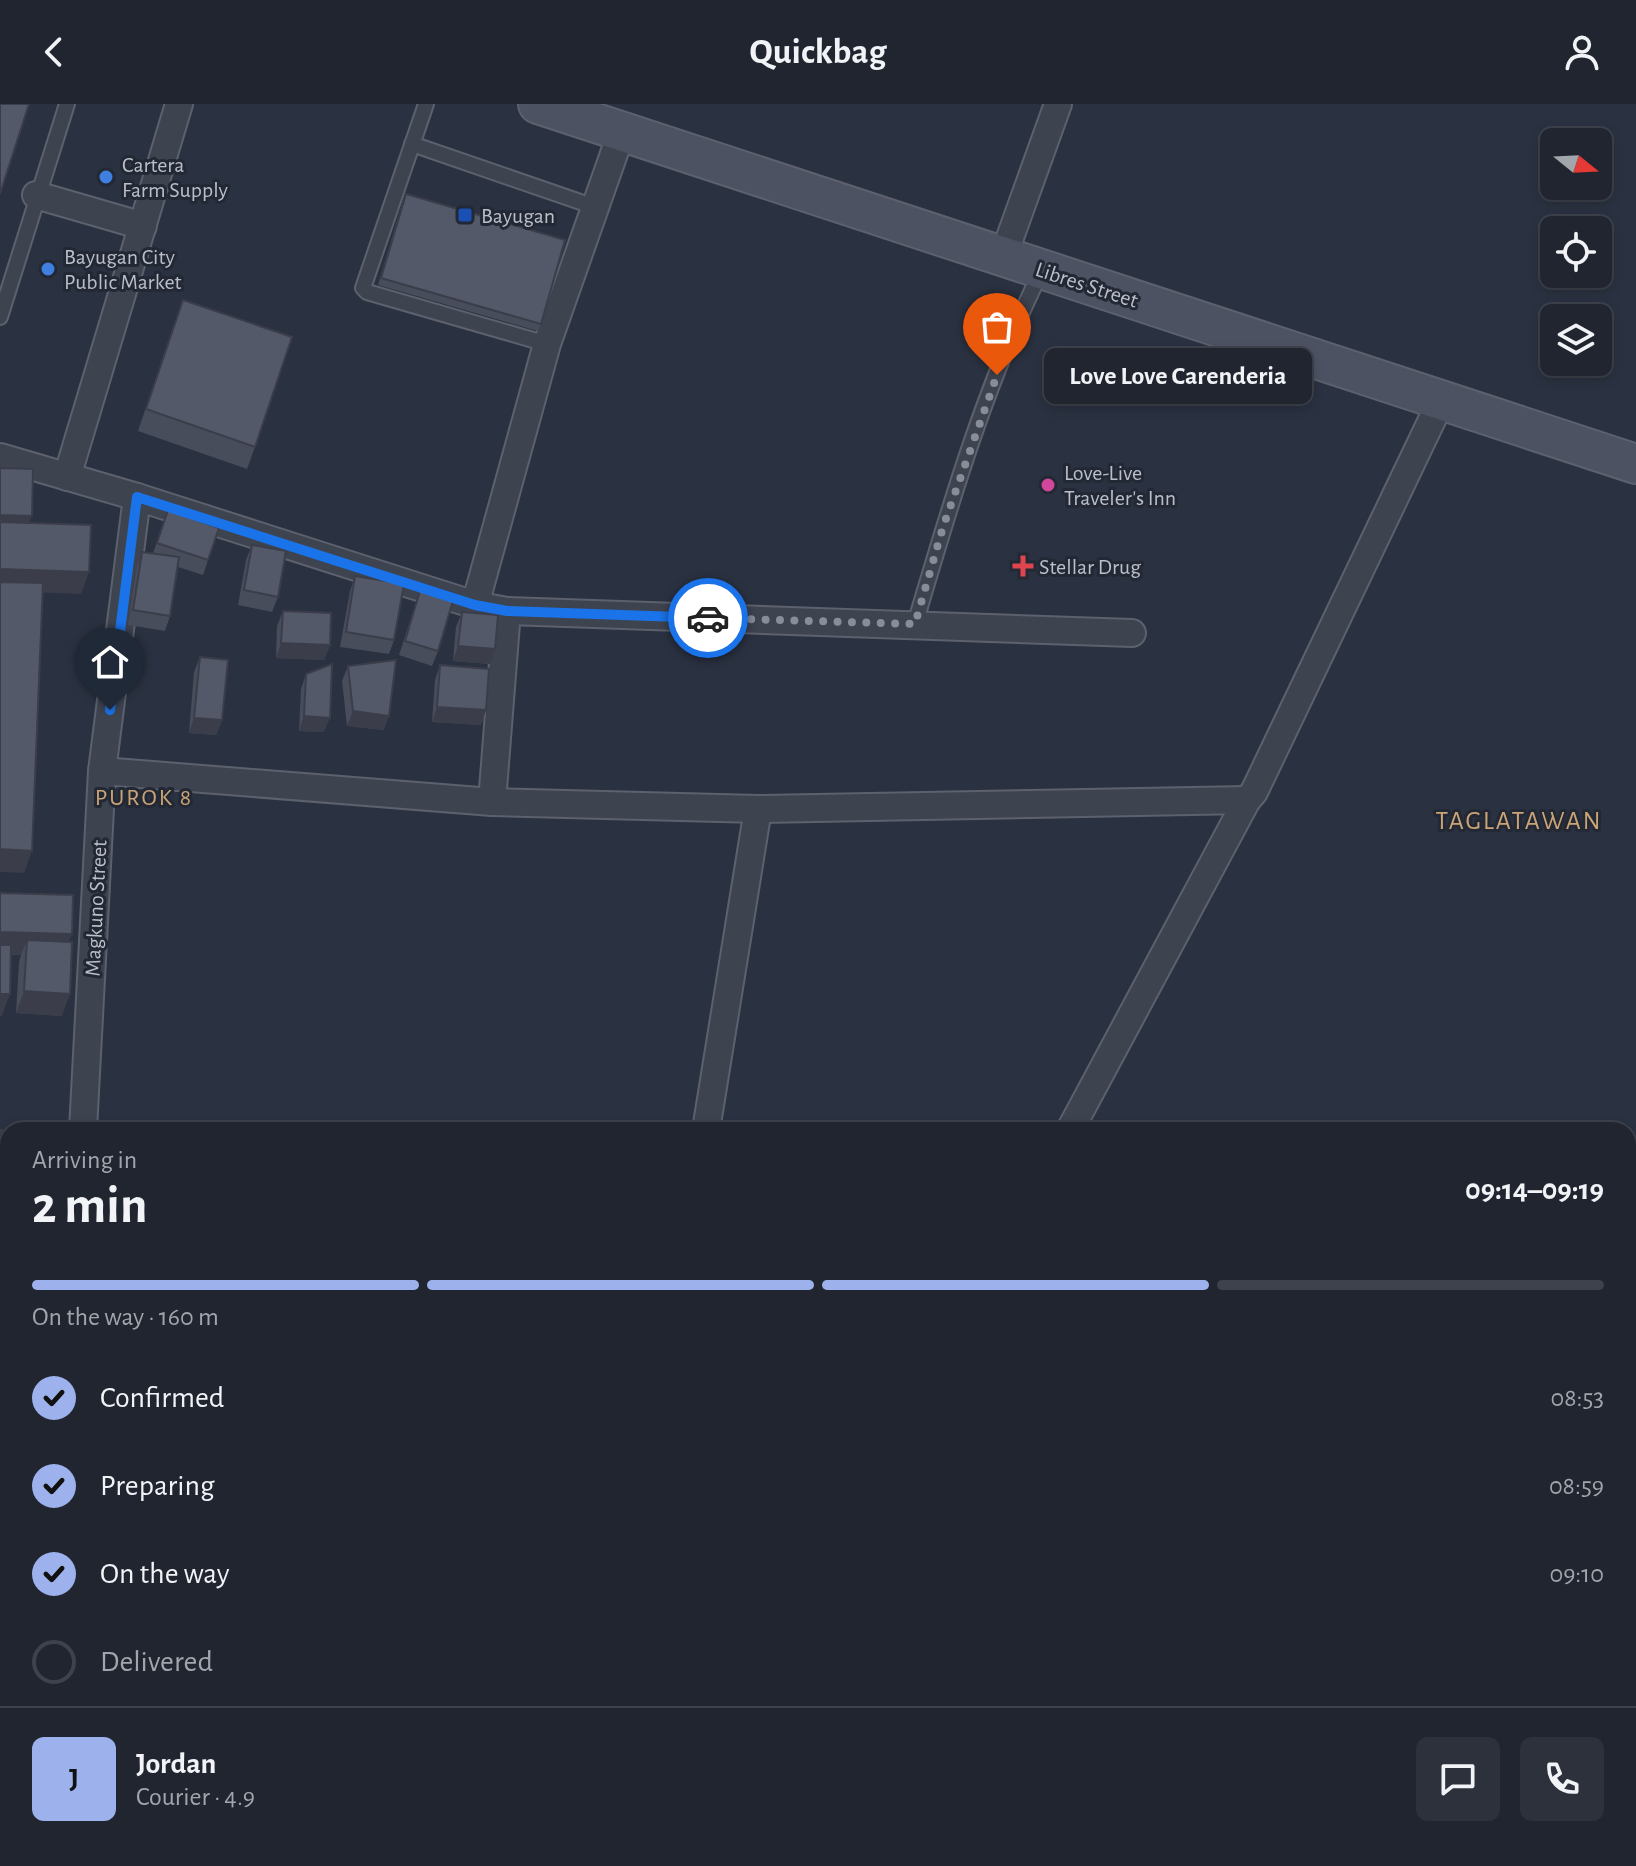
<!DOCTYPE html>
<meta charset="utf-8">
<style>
body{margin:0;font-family:"Alegreya Sans",sans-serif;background:#2d313c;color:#f1f3f6;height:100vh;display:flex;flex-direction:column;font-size:30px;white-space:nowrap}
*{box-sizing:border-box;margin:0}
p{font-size:26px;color:#a2a5ab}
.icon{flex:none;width:44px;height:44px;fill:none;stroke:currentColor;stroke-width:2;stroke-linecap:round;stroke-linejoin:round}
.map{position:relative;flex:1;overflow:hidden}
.panel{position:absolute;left:0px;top:1018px;width:1636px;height:744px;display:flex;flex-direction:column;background:#202530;border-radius:24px 24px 0 0;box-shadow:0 4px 12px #0003,0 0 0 2px #3d424c}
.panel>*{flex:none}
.needle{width:52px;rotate:108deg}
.buttons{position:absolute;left:1540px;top:24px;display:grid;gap:16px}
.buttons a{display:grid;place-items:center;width:72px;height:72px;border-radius:12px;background:#202530;box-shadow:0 4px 12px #0003,0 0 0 2px #3d424c;font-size:40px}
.pin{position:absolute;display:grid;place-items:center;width:68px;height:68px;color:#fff;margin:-82px -34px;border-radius:50% 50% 50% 0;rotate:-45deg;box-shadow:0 0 8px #0007}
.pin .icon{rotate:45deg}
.courier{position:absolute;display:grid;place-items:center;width:80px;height:80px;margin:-40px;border:6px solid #1a73e8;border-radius:50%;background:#fff;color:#222;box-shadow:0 2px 10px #0007}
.bubble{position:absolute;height:56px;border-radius:12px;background:#202530;box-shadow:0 4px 12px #0003,0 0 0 2px #3d424c;font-size:26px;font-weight:700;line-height:56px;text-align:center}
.overview em{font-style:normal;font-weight:700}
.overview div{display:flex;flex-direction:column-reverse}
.overview{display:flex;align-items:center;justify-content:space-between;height:136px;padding:0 32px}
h1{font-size:52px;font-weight:700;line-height:60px}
.bar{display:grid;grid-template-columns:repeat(4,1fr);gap:12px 8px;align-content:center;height:96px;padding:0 32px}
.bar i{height:10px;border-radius:6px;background:#3d424c}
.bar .selected{background:#9db2ec}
.bar p{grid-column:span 4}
.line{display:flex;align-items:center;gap:20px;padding:0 32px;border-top:2px solid #3d424c}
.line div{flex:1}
.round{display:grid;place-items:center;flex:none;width:84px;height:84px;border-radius:12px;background:#2d313c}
ol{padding:0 32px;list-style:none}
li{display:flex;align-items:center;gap:24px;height:88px}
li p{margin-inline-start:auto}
li .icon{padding:8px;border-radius:50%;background:#9db2ec;color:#111;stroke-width:4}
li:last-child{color:#a2a5ab}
li i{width:44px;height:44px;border:4px solid #3d424c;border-radius:50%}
header{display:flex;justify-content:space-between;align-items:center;height:104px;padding:0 32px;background:#202530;font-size:36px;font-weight:700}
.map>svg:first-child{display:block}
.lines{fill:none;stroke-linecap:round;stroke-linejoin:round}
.service-casing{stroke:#5c616d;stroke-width:18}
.minor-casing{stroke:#5c616d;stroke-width:30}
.secondary-casing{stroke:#5c616d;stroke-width:42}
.trunk-casing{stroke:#494e5a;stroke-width:48}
.service{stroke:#3e4350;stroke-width:14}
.minor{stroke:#3e4350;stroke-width:26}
.secondary{stroke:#4c5262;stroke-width:38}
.trunk{stroke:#686866;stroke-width:44}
.wall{fill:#484d5b}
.shaded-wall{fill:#3b3e4a}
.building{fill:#54596a;stroke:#3b3e4a;stroke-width:2}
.done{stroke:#888d9a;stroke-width:8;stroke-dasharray:0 14.4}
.route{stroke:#1a73e8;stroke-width:10}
.shop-dot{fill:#3f7fe0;stroke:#232835;stroke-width:3}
.transit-dot{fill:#1a4fb4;stroke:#232835;stroke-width:3}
.hotel-dot{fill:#d1479c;stroke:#232835;stroke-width:3}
.health-dot{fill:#e0444e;stroke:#232835;stroke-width:3}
.labels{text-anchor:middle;stroke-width:6;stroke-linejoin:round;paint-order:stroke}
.poi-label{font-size:22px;fill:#bbbfca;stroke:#232835;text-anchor:start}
.street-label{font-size:22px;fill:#bbbfca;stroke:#232835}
.neighbourhood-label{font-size:24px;letter-spacing:2px;fill:#caa476;stroke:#232835}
.quarter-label{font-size:26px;letter-spacing:2px;fill:#caa476;stroke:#232835}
</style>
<header><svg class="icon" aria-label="back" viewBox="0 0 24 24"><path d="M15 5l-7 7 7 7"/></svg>Quickbag<svg class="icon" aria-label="person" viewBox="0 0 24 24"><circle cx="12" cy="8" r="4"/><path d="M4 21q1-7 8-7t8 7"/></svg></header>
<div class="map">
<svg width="1636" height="1762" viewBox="0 0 1636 1762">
<rect width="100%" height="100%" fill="#2a3140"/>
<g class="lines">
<defs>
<g id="service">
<path d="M426 0 363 184 367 188 547 240"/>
<path d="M412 40 595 103"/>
<path d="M0 213 67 0"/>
<path d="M915 520C950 401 986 278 1042 166"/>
<path d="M1628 1579 1636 1583"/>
</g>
<g id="minor">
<path d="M36 91 143 122"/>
<path d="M1003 153 1058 0"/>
<path d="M0 353 137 393 475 501"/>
<path d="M67 373 179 0"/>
<path d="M507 507 1132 529"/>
<path d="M102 667 492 698 758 705 1247 696"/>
<path d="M492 698 507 507 475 501 547 240 622 27"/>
<path d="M83 1026 102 667 137 393"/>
<path d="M706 1026 758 705"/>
<path d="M1070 1026 1247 696 1254 688 1441 297"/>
<path d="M0 1233H8"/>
<path d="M0 1476H8"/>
<path d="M45 1754 46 1762"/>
<path d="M1531 1754 1547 1762"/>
<path d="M718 1762 721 1754"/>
</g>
<path id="secondary" d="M538 0 1636 360"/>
<g id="trunk">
<path d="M1628 1361 1636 1345"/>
<path d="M1628 1500 1636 1484"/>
<path d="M1475 1762 1489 1754"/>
</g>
</defs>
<use href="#service" class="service-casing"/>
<use href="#minor" class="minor-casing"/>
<use href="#secondary" class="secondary-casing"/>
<use href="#trunk" class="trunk-casing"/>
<use href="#service" class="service"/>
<use href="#minor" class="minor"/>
<use href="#secondary" class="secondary"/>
<use href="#trunk" class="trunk"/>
</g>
<g class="wall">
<path d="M403 97 541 220 538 227 378 181Z"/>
<path d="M175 218 255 343 247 365 138 327Z"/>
<path d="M168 406 219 424 203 471 178 463 170 512 165 527 128 521 137 463 142 448 153 449Z"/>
<path d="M252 441 278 493 272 508 238 501 246 456Z"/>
<path d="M355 472 394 536 389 550 340 543 350 487Z"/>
<path d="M422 480 438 547 432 562 399 551Z"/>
<path d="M283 507 330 541 324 556 276 554 277 522Z"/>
<path d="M462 508 490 560 453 557 456 523Z"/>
<path d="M200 553 222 616 216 631 189 629 194 568Z"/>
<path d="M440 561 486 606 481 621 432 618 435 576Z"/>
<path d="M348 562 384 626 347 622 342 577Z"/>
<path d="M306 570 324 628 299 627 301 585Z"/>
<path d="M0 789 72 830 68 838 62 912 16 909 19 858 21 851H10L2 912H0Z"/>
<path d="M644 1754H689L687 1762H642Z"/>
</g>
<g class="shaded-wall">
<path d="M0 411 32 412 24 434 0 433Z"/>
<path d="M0 465 89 468 81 490 0 487Z"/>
<path d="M281 539 330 541 324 556 276 554Z"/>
<path d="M458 542 495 545 490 560 453 557Z"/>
<path d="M437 603 486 606 481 621 432 618Z"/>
<path d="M353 607 389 612 384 626 347 622Z"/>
<path d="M304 612 330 614 324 628 299 627Z"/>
<path d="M194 614 222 616 216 631 189 629Z"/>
<path d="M0 745 32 747 24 769 0 768Z"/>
<path d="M0 828 72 830 63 852 27 836 21 851 0 850Z"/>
<path d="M24 887 70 890 62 912 16 909Z"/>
<path d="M0 890H10L2 912H0Z"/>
<path d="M0 1174H8V1197L0 1196Z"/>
<path d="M0 1316H8V1323L5 1331H0Z"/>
</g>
<g class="building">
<path d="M0 0H29L0 90Z"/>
<path d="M406 90 565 136 541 220 381 174Z"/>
<path d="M183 196 292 233 255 343 146 305Z"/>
<path d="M0 364 33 365 32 412 0 411Z"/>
<path d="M168 406 219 424 208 456 157 439Z"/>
<path d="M0 418 91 421 89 468 0 465Z"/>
<path d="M252 441 286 447 278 493 244 486Z"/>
<path d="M142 448 179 453 170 512 133 506Z"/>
<path d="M355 472 404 480 394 536 346 528Z"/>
<path d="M0 478 43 479 32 747 0 745Z"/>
<path d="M422 480 455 490 438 547 405 537Z"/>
<path d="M283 507 331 509 330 541 281 539Z"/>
<path d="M462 508 498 511 495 545 458 542Z"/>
<path d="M200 553 228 556 222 616 194 614Z"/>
<path d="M396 556 389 612 353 607 348 562Z"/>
<path d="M332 560 330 614 304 612 306 570Z"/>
<path d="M440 561 489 565 486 606 437 603Z"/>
<path d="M0 789 73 791 72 830 0 828Z"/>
<path d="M27 836 72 838 70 890 24 887Z"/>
<path d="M0 841H11L10 890H0Z"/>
<path d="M0 1026H2L0 1062Z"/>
<rect x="0" y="1102" width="8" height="72"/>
<path d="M0 1264 8 1265V1316H0Z"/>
<path d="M0 1524 5 1525 0 1550Z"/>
<path d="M0 1653 8 1654V1676L3 1730 0 1729Z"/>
<path d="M645 1754H689L687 1762H673L645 1755Z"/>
<path d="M847 1754H892L889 1762H844Z"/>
<path d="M915 1754H932L949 1762H911Z"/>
<path d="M1144 1754H1184L1199 1762H1140Z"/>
</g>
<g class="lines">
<path class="done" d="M708 514 915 520 943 423 997 271"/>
<path class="route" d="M110 606 137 393 475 501 507 507 708 514"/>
</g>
<g class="shop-dot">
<circle cx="106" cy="73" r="8"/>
<circle cx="48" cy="165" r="8"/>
</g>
<rect class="transit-dot" x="457" y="103" width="16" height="16" rx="4"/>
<circle class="hotel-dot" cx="1048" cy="381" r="8"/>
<path class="health-dot" d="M1019 450h8v8h8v8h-8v8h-8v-8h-8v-8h8z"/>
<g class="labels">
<g class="poi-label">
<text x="122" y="68">Cartera<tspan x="122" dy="25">Farm Supply</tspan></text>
<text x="481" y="119">Bayugan</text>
<text x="64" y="160">Bayugan City<tspan x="64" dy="25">Public Market</tspan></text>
<text x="1064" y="376">Love-Live<tspan x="1064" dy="25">Traveler's Inn</tspan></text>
<text x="1039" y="470">Stellar Drug</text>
</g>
<g class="street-label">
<text transform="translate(1087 180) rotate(18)" y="8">Libres Street</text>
<text transform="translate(95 804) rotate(-87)" y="8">Magkuno Street</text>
</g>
<g class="neighbourhood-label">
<text x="144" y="701">PUROK 8</text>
</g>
<g class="quarter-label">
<text x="1519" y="725">TAGLATAWAN</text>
</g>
</g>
</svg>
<div class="buttons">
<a><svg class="needle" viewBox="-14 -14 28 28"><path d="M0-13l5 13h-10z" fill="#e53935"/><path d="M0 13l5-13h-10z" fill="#a2a5ab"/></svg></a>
<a><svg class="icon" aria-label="locate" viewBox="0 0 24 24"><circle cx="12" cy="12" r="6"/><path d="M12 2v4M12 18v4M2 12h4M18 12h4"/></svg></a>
<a><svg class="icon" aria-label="layers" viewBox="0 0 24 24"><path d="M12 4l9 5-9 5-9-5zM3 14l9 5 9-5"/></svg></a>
</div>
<div class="pin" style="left:997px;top:271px;background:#ea580c"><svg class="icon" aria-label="bag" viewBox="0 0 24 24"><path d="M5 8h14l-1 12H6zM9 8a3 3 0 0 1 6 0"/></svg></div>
<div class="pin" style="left:110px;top:606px;background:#1f2937"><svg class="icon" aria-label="home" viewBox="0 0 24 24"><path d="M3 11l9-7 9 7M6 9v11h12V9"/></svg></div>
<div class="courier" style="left:708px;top:514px"><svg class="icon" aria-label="car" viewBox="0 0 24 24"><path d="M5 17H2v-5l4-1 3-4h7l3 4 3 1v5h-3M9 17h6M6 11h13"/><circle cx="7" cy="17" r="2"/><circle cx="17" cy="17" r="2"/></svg></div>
<div class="bubble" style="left:1044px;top:244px;width:268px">Love Love Carenderia</div>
<section class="panel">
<div class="overview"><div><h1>2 min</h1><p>Arriving in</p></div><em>09:14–09:19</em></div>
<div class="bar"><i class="selected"></i><i class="selected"></i><i class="selected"></i><i></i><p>On the way · 160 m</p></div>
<ol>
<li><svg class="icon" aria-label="check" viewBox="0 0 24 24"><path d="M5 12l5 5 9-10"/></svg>Confirmed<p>08:53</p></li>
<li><svg class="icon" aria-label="check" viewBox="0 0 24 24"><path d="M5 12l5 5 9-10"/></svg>Preparing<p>08:59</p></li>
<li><svg class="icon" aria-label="check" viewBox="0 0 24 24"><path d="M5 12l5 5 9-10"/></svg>On the way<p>09:10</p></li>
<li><i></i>Delivered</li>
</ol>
<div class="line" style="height:144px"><b class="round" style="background:#9db2ec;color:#111">J</b><div><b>Jordan</b><p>Courier · 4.9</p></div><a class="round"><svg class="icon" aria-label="chat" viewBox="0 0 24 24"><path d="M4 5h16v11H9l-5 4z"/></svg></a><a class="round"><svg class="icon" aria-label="phone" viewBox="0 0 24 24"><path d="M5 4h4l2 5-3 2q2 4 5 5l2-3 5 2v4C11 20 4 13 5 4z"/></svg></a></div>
</section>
</div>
